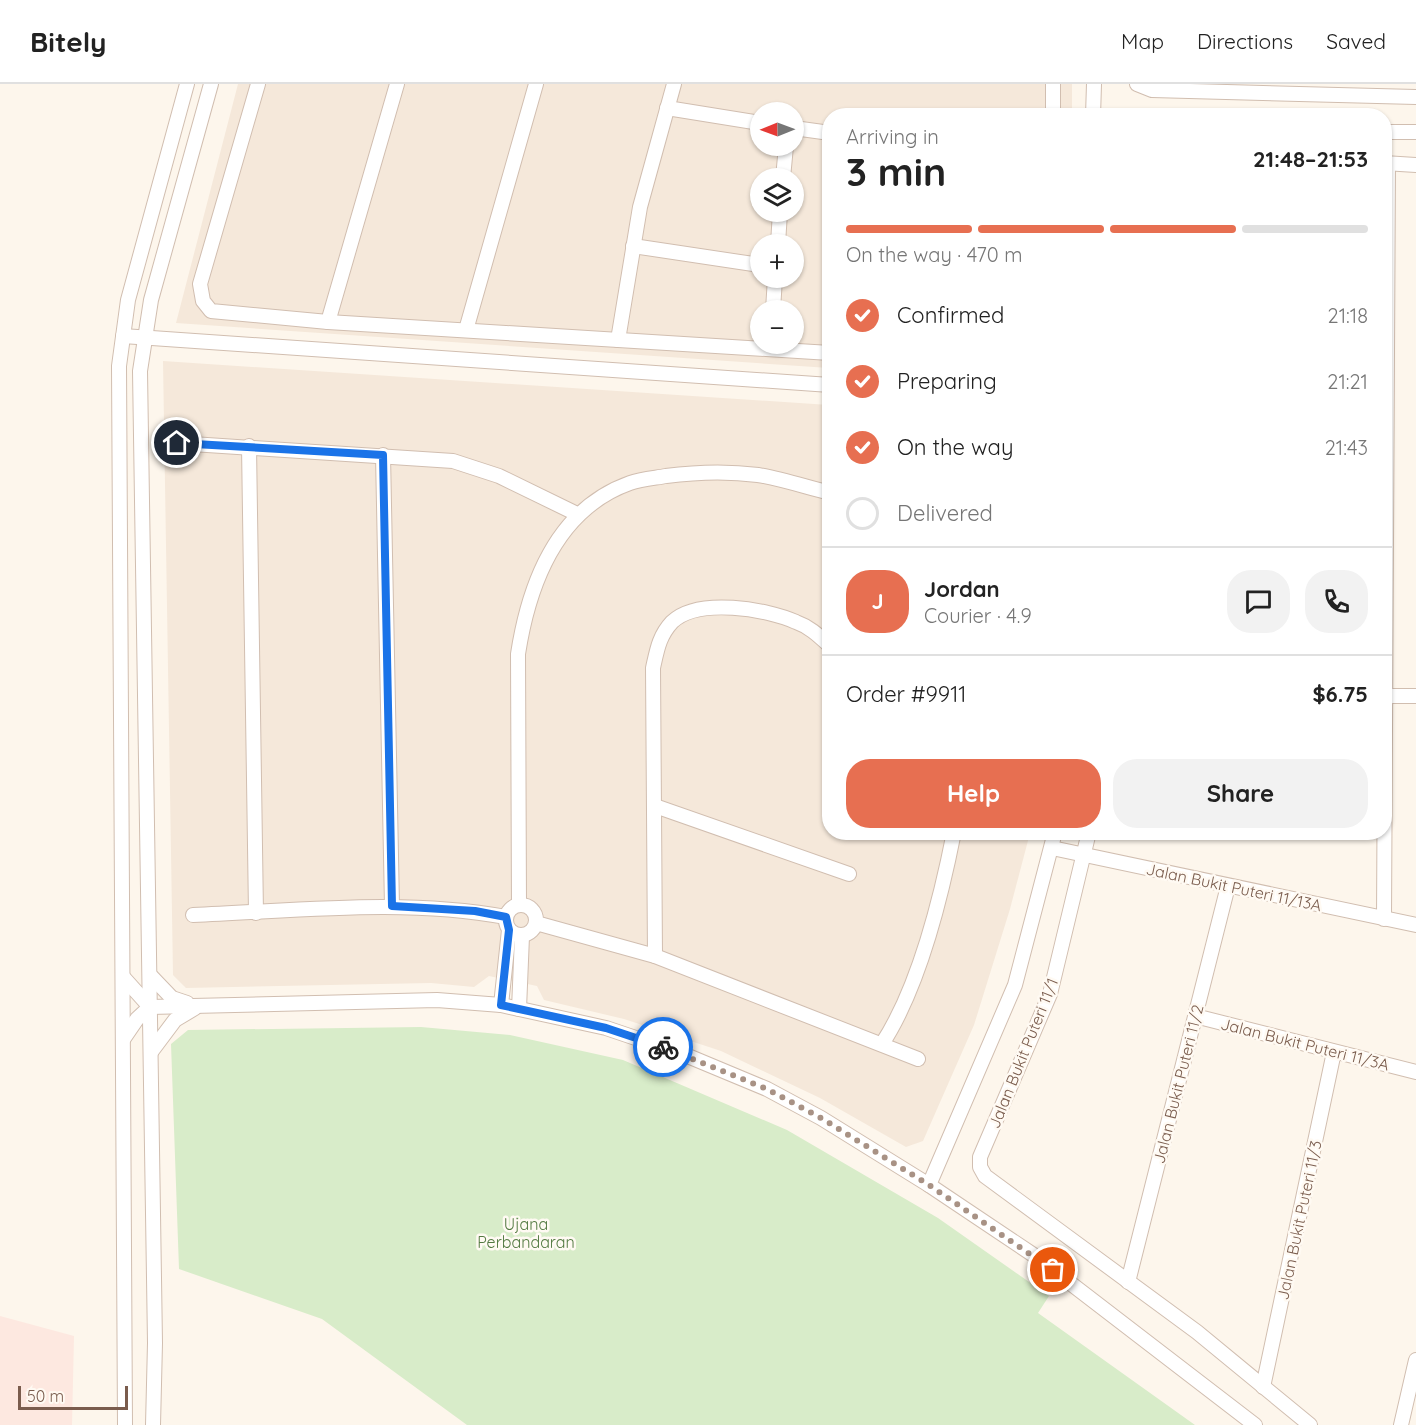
<!DOCTYPE html>
<meta charset="utf-8">
<style>
body{margin:0;font-family:Quicksand,sans-serif;background:#f2f2f2;color:#222;height:100vh;display:flex;flex-direction:column;font-size:22px;white-space:nowrap}
*{box-sizing:border-box;margin:0}
p{font-size:20px;color:#767676}
.icon{flex:none;width:33px;height:33px;fill:none;stroke:currentColor;stroke-width:2;stroke-linecap:round;stroke-linejoin:round}
.map{position:relative;flex:1;overflow:hidden}
.details{position:absolute;left:822px;top:24px;width:570px;height:732px;display:flex;flex-direction:column;background:#fff;border-radius:24px;box-shadow:0 2px 4px #0004}
.details>*{flex:none}
.needle{width:39px;rotate:269deg}
.fabs{position:absolute;left:750px;top:18px;display:grid;gap:12px}
.fabs a{display:grid;place-items:center;width:54px;height:54px;border-radius:50%;background:#fff;box-shadow:0 2px 4px #0004;font-size:30px}
.scale{position:absolute;left:18px;bottom:15px;width:110px;box-sizing:border-box;padding-left:6px;border:3px solid #7a5c4d;border-top:0;font-size:16px;line-height:21px;white-space:nowrap;color:#7a5c4d;-webkit-text-stroke:4px #fffaf3;paint-order:stroke}
.pin{position:absolute;display:grid;place-items:center;width:51px;height:51px;color:#fff;margin:-26px;border:3px solid #fff;border-radius:50%;box-shadow:0 2px 6px #0007}
.courier{position:absolute;display:grid;place-items:center;width:60px;height:60px;margin:-30px;border:4px solid #1a73e8;border-radius:50%;background:#fff;color:#222;box-shadow:0 2px 8px #0007}
.head em{font-style:normal;font-weight:700}
.head div{display:flex;flex-direction:column-reverse}
.head{display:flex;align-items:center;justify-content:space-between;height:102px;padding:0 24px}
h1{font-size:39px;font-weight:700;line-height:45px}
.bar{display:grid;grid-template-columns:repeat(4,1fr);gap:9px 6px;align-content:center;height:72px;padding:0 24px}
.bar i{height:8px;border-radius:4px;background:#e0e0e0}
.bar .selected{background:#e76f51}
.bar p{grid-column:span 4}
.line{display:flex;align-items:center;gap:15px;padding:0 24px;border-top:2px solid #e0e0e0}
.line div{flex:1}
.round{display:grid;place-items:center;flex:none;width:63px;height:63px;border-radius:24px;background:#f2f2f2}
ol{padding:0 24px;list-style:none}
li{display:flex;align-items:center;gap:18px;height:66px}
li p{margin-inline-start:auto}
li .icon{padding:6px;border-radius:50%;background:#e76f51;color:#fff;stroke-width:4}
li:last-child{color:#767676}
li i{width:33px;height:33px;border:3px solid #e0e0e0;border-radius:50%}
.action{display:flex;gap:12px;margin-top:auto;padding:12px 24px}
.action a{flex:1;height:69px;border-radius:24px;background:#e76f51;color:#fff;font-size:24px;font-weight:700;line-height:69px;text-align:center}
.action a+a{background:#f2f2f2;color:#222}
header{display:flex;align-items:center;gap:36px;box-sizing:border-box;height:84px;padding:0 30px;background:#fff;border-bottom:2px solid #e0e0e0}
header strong{font-size:28px}
nav{display:flex;gap:33px;margin-inline-start:auto;font-size:21px}
.map>svg:first-child{display:block}
.residential{fill:#f5e8da;fill-rule:evenodd}
.commercial{fill:#fde8e0}
.green{fill:#d8ecc9}
.lines{fill:none;stroke-linecap:round;stroke-linejoin:round}
.street-casing{stroke:#d1beb0;stroke-width:16}
.street{stroke:#fff;stroke-width:14}
.done{stroke:#a89285;stroke-width:6;stroke-dasharray:0 10.8}
.route{stroke:#1a73e8;stroke-width:8}
.labels{text-anchor:middle;stroke-width:5;stroke-linejoin:round;paint-order:stroke}
.street-label{font-size:16px;fill:#7a5c4d;stroke:#fffaf3}
.park-label{font-size:16px;fill:#537a41;stroke:#fffaf3}
</style>
<header>
<strong>Bitely</strong>
<nav><a>Map</a><a>Directions</a><a>Saved</a></nav>
</header>
<div class="map">
<svg width="1416" height="1341" viewBox="0 0 1416 1341">
<rect width="100%" height="100%" fill="#fdf6ec"/>
<g class="residential">
<path d="M238 0H1072V31L830 32 829 284 176 239ZM760 28H794V62H760ZM760 94H794V128H760ZM760 160H794V194H760ZM760 226H794V260H760Z"/>
<path d="M163 277 829 321 830 748 1030 749 1010 825 974 941 923 1057 906 1063 820 1014 721 967 624 935 544 916 537 902 489 892 474 903 431 899 186 904 173 891Z"/>
</g>
<path class="commercial" d="M0 1232 74 1252 72 1341H0Z"/>
<path class="green" d="M421 943 510 951 623 976 787 1046 938 1134 1049 1212 1038 1229 1195 1341H467L322 1235 179 1185 171 960 188 946Z"/>
<g class="lines">
<defs>
<g id="street">
<path d="M258 0 200 200 203 217 211 227 328 238 830 269"/>
<path d="M1053 0V32"/>
<path d="M1137 0 1152 6 1416 13"/>
<path d="M667 24 760 39"/>
<path d="M1093 32 1094 0"/>
<path d="M794 44 830 49"/>
<path d="M1384 48H1416"/>
<path d="M1384 79 1416 81"/>
<path d="M783 94 786 62"/>
<path d="M778 160 780 128"/>
<path d="M633 162 760 181"/>
<path d="M773 226 775 194"/>
<path d="M328 238 397 0"/>
<path d="M466 246 536 0"/>
<path d="M123 252 830 301"/>
<path d="M618 256 640 123 674 0"/>
<path d="M177 359 453 377 499 392 577 430"/>
<path d="M249 362 256 829"/>
<path d="M383 371 392 822"/>
<path d="M1385 612H1416"/>
<path d="M655 722 849 790"/>
<path d="M1089 748 1050 910 980 1073V1083L985 1092 1197 1248 1310 1341"/>
<path d="M1052 764 1416 841"/>
<circle cx="521" cy="836" r="15"/>
<path d="M519 821 518 570C529 499 557 425 630 399 641 395 655 394 666 392 696 388 728 387 758 391 782 395 806 403 830 409"/>
<path d="M193 831C297 827 403 814 506 833"/>
<path d="M1384 835 1388 79"/>
<path d="M536 839 655 872 918 975"/>
<path d="M655 872 653 584C657 566 659 552 672 538 698 513 767 525 796 538 810 543 819 552 830 562"/>
<path d="M150 891 172 914 187 919"/>
<path d="M123 893 150 923"/>
<path d="M501 921 509 846"/>
<path d="M519 925 522 852"/>
<path d="M1195 932 1416 988"/>
<path d="M124 954 137 935 150 923 437 916 501 921 606 944 683 970 767 1005 821 1034 929 1101 1035 1172 1255 1341"/>
<path d="M882 960C918 905 941 814 954 748"/>
<path d="M151 968 175 936 195 924"/>
<path d="M929 1101 1015 901 1055 748"/>
<path d="M1128 1198 1228 802"/>
<path d="M1263 1303 1334 968"/>
<path d="M125 1341 119 282 128 216 187 0"/>
<path d="M153 1341 155 1259 140 287 151 216 211 0"/>
<path d="M1401 1341 1416 1276"/>
</g>
</defs>
<use href="#street" class="street-casing"/>
<use href="#street" class="street"/>
</g>
<g class="lines">
<path class="done" d="M663 963 767 1005 821 1034 929 1101 1053 1186"/>
<path class="route" d="M177 359 383 371 392 822 475 827 506 833 509 846 501 921 606 944 663 963"/>
</g>
<g class="labels">
<g class="street-label">
<text transform="translate(1234 803) rotate(12)" y="6">Jalan Bukit Puteri 11/13A</text>
<text transform="translate(1305 960) rotate(14)" y="6">Jalan Bukit Puteri 11/3A</text>
<text transform="translate(1023 969) rotate(-68)" y="6">Jalan Bukit Puteri 11/1</text>
<text transform="translate(1178 1000) rotate(-76)" y="6">Jalan Bukit Puteri 11/2</text>
<text transform="translate(1299 1136) rotate(-78)" y="6">Jalan Bukit Puteri 11/3</text>
</g>
<g class="park-label">
<text x="526" y="1146">Ujana<tspan x="526" dy="18">Perbandaran</tspan></text>
</g>
</g>
</svg>
<div class="fabs">
<a><svg class="needle" viewBox="-14 -14 28 28"><path d="M0-13l5 13h-10z" fill="#e53935"/><path d="M0 13l5-13h-10z" fill="#767676"/></svg></a>
<a><svg class="icon" aria-label="layers" viewBox="0 0 24 24"><path d="M12 4l9 5-9 5-9-5zM3 14l9 5 9-5"/></svg></a>
<a>+</a>
<a>−</a>
</div>
<div class="scale">50 m</div>
<div class="pin" style="left:1053px;top:1186px;background:#ea580c"><svg class="icon" aria-label="bag" viewBox="0 0 24 24"><path d="M5 8h14l-1 12H6zM9 8a3 3 0 0 1 6 0"/></svg></div>
<div class="pin" style="left:177px;top:359px;background:#1f2937"><svg class="icon" aria-label="home" viewBox="0 0 24 24"><path d="M3 11l9-7 9 7M6 9v11h12V9"/></svg></div>
<div class="courier" style="left:663px;top:963px"><svg class="icon" aria-label="bike" viewBox="0 0 24 24"><circle cx="6" cy="16" r="4"/><circle cx="18" cy="16" r="4"/><path d="M6 16l4-8h5l3 8M10 8l3 8H6M13 5h3"/></svg></div>
<section class="details">
<div class="head"><div><h1>3 min</h1><p>Arriving in</p></div><em>21:48–21:53</em></div>
<div class="bar"><i class="selected"></i><i class="selected"></i><i class="selected"></i><i></i><p>On the way · 470 m</p></div>
<ol>
<li><svg class="icon" aria-label="check" viewBox="0 0 24 24"><path d="M5 12l5 5 9-10"/></svg>Confirmed<p>21:18</p></li>
<li><svg class="icon" aria-label="check" viewBox="0 0 24 24"><path d="M5 12l5 5 9-10"/></svg>Preparing<p>21:21</p></li>
<li><svg class="icon" aria-label="check" viewBox="0 0 24 24"><path d="M5 12l5 5 9-10"/></svg>On the way<p>21:43</p></li>
<li><i></i>Delivered</li>
</ol>
<div class="line" style="height:108px"><b class="round" style="background:#e76f51;color:#fff">J</b><div><b>Jordan</b><p>Courier · 4.9</p></div><a class="round"><svg class="icon" aria-label="chat" viewBox="0 0 24 24"><path d="M4 5h16v11H9l-5 4z"/></svg></a><a class="round"><svg class="icon" aria-label="phone" viewBox="0 0 24 24"><path d="M5 4h4l2 5-3 2q2 4 5 5l2-3 5 2v4C11 20 4 13 5 4z"/></svg></a></div>
<div class="line" style="height:78px"><div>Order #9911</div><b>$6.75</b></div>
<div class="action"><a>Help</a><a>Share</a></div>
</section>
</div>
